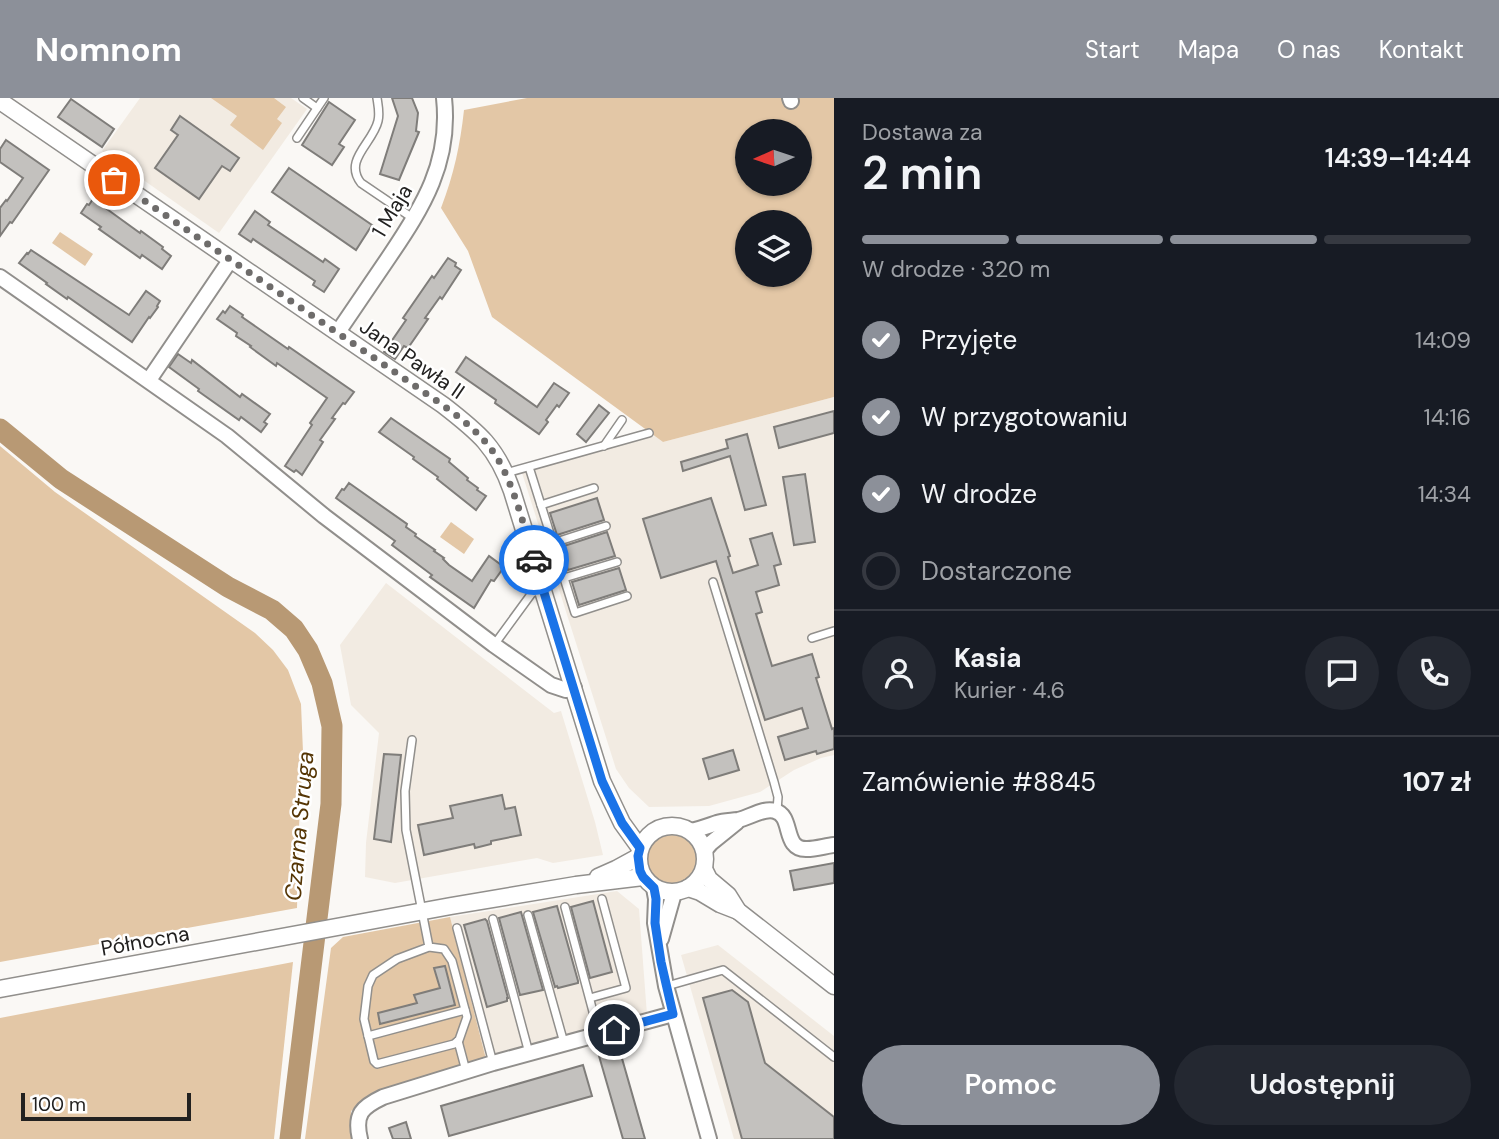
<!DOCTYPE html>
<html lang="pl">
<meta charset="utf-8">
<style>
body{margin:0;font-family:"DM Sans",sans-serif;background:#242831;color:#f1f3f6;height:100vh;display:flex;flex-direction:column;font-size:26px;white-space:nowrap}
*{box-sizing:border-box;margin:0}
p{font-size:23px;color:#9ea1a6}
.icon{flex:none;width:38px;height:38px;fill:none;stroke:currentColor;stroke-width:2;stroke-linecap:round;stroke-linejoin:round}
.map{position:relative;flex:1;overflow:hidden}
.panel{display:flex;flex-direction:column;background:#171b24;width:665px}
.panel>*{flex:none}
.needle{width:46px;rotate:267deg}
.buttons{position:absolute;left:735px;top:21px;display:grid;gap:14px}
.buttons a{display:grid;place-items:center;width:77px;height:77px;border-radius:50%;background:#171b24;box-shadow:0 2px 5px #0004;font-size:35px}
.scale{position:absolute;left:21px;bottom:18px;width:170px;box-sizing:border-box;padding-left:7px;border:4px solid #222120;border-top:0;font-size:19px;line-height:24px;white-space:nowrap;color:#222120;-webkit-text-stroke:5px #fff;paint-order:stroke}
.pin{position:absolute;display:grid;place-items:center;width:60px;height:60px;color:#fff;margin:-30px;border:4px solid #fff;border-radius:50%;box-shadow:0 2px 7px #0007}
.courier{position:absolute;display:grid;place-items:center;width:70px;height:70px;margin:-35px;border:5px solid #1a73e8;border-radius:50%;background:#fff;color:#222;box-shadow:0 2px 9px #0007}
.overview em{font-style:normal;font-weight:600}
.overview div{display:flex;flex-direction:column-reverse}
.overview{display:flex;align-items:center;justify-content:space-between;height:119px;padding:0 28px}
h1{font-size:46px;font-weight:600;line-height:52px}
.bar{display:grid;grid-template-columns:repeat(4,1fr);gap:10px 7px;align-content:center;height:84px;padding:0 28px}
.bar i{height:9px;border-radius:5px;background:#363941}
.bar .selected{background:#8c9099}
.bar p{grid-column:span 4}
.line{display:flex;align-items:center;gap:18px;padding:0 28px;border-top:2px solid #363941}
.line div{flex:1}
.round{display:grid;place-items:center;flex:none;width:74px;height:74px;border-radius:37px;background:#242831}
ol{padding:0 28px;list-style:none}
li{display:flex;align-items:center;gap:21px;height:77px}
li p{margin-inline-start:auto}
li .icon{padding:7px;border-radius:50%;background:#8c9099;color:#fff;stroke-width:4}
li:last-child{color:#9ea1a6}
li i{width:38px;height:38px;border:4px solid #363941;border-radius:50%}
.button{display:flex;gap:14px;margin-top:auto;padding:14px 28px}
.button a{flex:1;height:80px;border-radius:42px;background:#8c9099;color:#fff;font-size:28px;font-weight:600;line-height:80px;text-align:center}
.button a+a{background:#242831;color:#f1f3f6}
header{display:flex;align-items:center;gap:42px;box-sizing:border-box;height:98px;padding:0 35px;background:#8c9099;color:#fff}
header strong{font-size:33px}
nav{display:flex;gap:38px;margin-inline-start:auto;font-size:24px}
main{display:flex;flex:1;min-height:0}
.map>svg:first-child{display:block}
.built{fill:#f2ebe2}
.green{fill:#e3c7a6;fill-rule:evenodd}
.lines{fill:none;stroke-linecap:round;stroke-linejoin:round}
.river{stroke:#b89974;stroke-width:21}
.building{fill:#c3c1be;stroke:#7f7d7a;stroke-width:2}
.service-casing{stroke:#918f8c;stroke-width:10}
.minor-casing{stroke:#918f8c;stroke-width:18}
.tertiary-casing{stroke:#918f8c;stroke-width:19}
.service{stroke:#fff;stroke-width:7}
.minor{stroke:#fff;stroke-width:14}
.tertiary{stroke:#fff;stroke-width:16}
.done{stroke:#6e6c6b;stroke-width:7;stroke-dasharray:0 12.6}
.route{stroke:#1a73e8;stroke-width:9}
.labels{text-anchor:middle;stroke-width:5;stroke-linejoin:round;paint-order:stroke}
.street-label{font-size:21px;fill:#222120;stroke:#fff}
.water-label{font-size:23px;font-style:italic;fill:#553504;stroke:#fff}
</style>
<header>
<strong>Nomnom</strong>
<nav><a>Start</a><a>Mapa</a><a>O nas</a><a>Kontakt</a></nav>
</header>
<main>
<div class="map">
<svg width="834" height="1041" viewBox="0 0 834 1041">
<rect width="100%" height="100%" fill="#faf8f5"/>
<g class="built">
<path d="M140 0H291L307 11 219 135 102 53Z"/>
<path d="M834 299V657L821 660 794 672 760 694 709 708 649 709 629 690 616 671 522 375 655 338 663 344Z"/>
<path d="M386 485 554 615 561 613 595 724 603 757 553 765 537 760 395 785 365 779 366 745 379 635 351 607 340 547Z"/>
<path d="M617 793 639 811 647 917 486 961 450 819Z"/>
<path d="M718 847 834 938V1041H734L681 857Z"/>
</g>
<g class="green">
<path d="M211 0H274L286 9 277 21 282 25 263 52 230 27 237 18Z"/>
<path d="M527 0H834V299L663 344 492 219 468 153 441 110C454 76 460 48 464 12ZM747 33H800V86H747ZM747 124H800V177H747Z"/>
<path d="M60 134 93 156 85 168 52 145Z"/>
<path d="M0 348 55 394 255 535 273 552 288 572 301 606 303 654 299 729 297 810 0 864Z"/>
<path d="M451 424 474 441 464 456 440 439Z"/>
<circle cx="672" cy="762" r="25"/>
<path d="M450 819 486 961 383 992 351 1013 352 1041H305L331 850 343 839Z"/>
<path d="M293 864 274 1041H0V920Z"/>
</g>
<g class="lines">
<path class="river" d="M0 331 61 381 228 489 272 512 294 531 308 552 322 585 332 628 331 706 290 1041"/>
</g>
<g class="building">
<path d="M392 0H412L418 15 416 33 419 34 399 82 380 76 398 18Z"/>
<path d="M71 1 114 31 102 49 58 19Z"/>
<path d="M329 4 355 22 339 46 344 49 332 67 302 47Z"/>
<path d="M180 18 239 60 230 73 222 68 199 101 155 70 178 37 171 32Z"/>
<path d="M6 42 49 72 12 125 10 124 0 138V110L6 102 7 103 23 80 0 64V51Z"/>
<path d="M289 70 372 127 356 152 272 94Z"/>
<path d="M93 101 140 135 141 133 163 149 162 151 171 158 162 171 142 157 140 160 99 131 101 129 81 115 87 106 89 107Z"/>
<path d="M255 113 270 124 268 127 323 164 325 161 339 171 324 194 313 187 315 183 253 141 251 144 239 136Z"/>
<path d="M31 152 129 217 146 193 160 203 157 208 158 209 150 220 149 219 132 244 68 199 67 201 46 186 47 185 19 165 27 155 28 156Z"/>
<path d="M448 160 456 165 455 168 461 172 442 201 440 199 425 220 428 221 408 250 404 248 395 261 384 254 406 222 403 220 432 178 434 180Z"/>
<path d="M230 208 243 217 242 219 288 251 289 249 354 294 345 306 343 305 332 320 335 321 320 342 323 344 302 377 296 372 294 374 285 368 312 327 310 325 327 300 277 265 276 268 250 249 251 248 236 238 237 235 217 221 223 213 225 215Z"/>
<path d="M178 256 191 265 192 262 240 299 242 296 270 316 264 324 267 326 261 334 241 319 239 322 198 293 199 291 169 269Z"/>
<path d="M466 259 537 309 554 285 569 295 559 309 557 307 546 322 548 324 539 336 495 305 496 302 456 274Z"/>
<path d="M599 307 609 315 586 344 577 336Z"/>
<path d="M834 313V335L779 350 774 329Z"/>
<path d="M391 320 450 361 449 364 468 380 467 382 478 390 477 392 486 398 476 412 437 381 438 379 413 361 414 359 379 334Z"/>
<path d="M747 336 766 407 745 412 730 358 683 373 681 364 728 350 726 342Z"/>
<path d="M805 376 815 444 794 447 783 379Z"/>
<path d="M349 385 407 426 406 429 416 436 415 438 435 452 434 453 444 460 443 461 449 467 472 483 489 458 504 469 494 483 491 482 474 510 430 479 432 477 392 447 395 443 336 400 342 391 344 392Z"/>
<path d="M597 400 604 422 557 437 550 415Z"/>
<path d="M711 400 730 458 728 459 733 475 758 467 750 441 772 435 781 466 774 468 779 487 756 494 762 514 756 516 772 568 812 556 819 579 816 580 832 631 834 630V651L817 656 816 653 785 662 778 639 808 630 802 610 765 622 716 463 661 480 643 421Z"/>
<path d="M607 434 615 458 568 472 561 449Z"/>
<path d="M619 470 626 492 579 507 572 484Z"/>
<path d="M733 652 739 672 709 681 703 661Z"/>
<path d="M384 656 401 657 391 744 374 741Z"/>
<path d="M502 697 505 711 515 709 521 737 491 743V746L475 750 474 746 424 757 418 727 453 720 450 708Z"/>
<path d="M834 765V785L794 792 790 773Z"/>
<path d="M593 803 612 874 590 880 571 809Z"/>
<path d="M557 808 578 883V885L558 890 557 888 555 889 533 814Z"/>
<path d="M521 814 543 892 520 897 499 820Z"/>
<path d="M485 821 487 823 508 900H507V903L487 909 464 827Z"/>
<path d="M445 868 455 907 380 926 378 915 417 905 414 897 440 890 434 870Z"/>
<path d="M732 892 748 904 765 965 834 1019V1041H742L703 900Z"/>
<path d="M615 953 616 958 621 957 645 1041H623L599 958Z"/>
<path d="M583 967 592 998 449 1038 441 1008Z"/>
<path d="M406 1024 411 1041H393L389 1030Z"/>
</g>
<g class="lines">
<defs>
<g id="service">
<path d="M303 0 317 10"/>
<path d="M377 0C378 7 380 15 378 23 373 45 343 62 361 85L414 121"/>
<path d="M297 40 324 0"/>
<path d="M604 348 622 322"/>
<path d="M529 369 575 515 627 498"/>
<path d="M506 375 649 335"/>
<path d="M541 407 594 390"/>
<path d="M553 445 606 428"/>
<path d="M564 480 617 464"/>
<path d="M713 484 774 684 778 699 777 713"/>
<path d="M812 540 834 533"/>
<path d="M494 547 532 495 543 490"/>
<path d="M412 642 405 693 406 732 429 849 397 861 373 877 368 888 364 921 374 963 377 966 454 946 459 942 467 919 452 863 444 851 429 849"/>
<path d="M565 809 599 936"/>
<path d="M528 817 564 945"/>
<path d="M493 821 529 955"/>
<path d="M457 830 493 965"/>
<path d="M667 888 723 872 834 959"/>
<path d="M590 900 626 890 602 801"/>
<path d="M368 938 465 912"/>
<path d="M458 943 466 973"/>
</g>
<g id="minor">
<path d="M790 0 791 3"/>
<path d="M0 179 227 338 324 418 494 547 551 587 566 592 574 590"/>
<path d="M338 234C355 209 372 184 389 159 423 109 451 64 444 0"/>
<path d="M149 282 231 161"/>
<path d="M691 733C700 731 708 728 717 725 724 723 731 723 738 722 749 720 764 709 775 713 794 718 782 752 807 751 816 751 825 748 834 747"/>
<path d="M704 753 711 745 737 724"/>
<path d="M654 790 656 801 655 825 666 888 709 1041"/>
<path d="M661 841 674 795"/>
<path d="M360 1041C354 1016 362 1009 383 999L493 965 673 916"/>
</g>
<g id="tertiary">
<path d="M0 3 443 307C478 334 497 349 512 393L602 683 622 725 640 750"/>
<circle cx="672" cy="761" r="33"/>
<path d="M704 771 709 781 728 797 738 813 834 888"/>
<path d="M598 779 616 771 638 759"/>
<path d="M688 790 700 794 720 806 738 813"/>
<path d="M0 891 451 808 576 787 643 779"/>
</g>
</defs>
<use href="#service" class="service-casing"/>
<use href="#minor" class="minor-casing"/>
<use href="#tertiary" class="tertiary-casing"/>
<use href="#service" class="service"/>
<use href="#minor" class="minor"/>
<use href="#tertiary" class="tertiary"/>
</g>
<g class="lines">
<path class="done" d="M114 82 421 292C444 308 470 325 488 347 512 376 523 426 534 462"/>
<path class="route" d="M534 462 602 683 622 725 640 750 638 758 640 773 643 779 654 790 656 801 655 825 661 864 673 916 614 932"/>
</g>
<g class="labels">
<g class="street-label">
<text transform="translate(392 113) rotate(-59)" y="7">1 Maja</text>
<text transform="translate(412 261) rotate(35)" y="7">Jana Pawła II</text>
<text transform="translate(145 843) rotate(-10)" y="7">Północna</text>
</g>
<g class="water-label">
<text transform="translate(299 728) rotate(-85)" y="8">Czarna Struga</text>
</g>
</g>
</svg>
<div class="buttons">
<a><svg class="needle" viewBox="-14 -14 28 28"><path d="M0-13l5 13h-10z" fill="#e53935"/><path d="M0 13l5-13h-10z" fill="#9ea1a6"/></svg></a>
<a><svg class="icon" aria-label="layers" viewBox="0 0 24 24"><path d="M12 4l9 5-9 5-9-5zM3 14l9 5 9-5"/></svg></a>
</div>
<div class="scale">100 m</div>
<div class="pin" style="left:114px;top:82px;background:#ea580c"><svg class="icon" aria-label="bag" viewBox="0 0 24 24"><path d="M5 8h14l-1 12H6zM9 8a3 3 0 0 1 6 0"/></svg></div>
<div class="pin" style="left:614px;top:932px;background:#1f2937"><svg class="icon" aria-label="home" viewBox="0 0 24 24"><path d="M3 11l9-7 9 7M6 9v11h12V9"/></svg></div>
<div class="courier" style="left:534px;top:462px"><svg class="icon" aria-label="car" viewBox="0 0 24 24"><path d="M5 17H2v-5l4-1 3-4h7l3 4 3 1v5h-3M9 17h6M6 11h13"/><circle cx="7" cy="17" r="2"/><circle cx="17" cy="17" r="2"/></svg></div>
</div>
<section class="panel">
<div class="overview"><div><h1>2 min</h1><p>Dostawa za</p></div><em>14:39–14:44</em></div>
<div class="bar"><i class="selected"></i><i class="selected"></i><i class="selected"></i><i></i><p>W drodze · 320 m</p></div>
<ol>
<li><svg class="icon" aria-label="check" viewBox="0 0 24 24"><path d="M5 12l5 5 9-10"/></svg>Przyjęte<p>14:09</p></li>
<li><svg class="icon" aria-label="check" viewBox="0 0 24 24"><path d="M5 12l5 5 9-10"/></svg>W przygotowaniu<p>14:16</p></li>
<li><svg class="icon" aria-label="check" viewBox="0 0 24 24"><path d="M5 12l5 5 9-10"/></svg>W drodze<p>14:34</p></li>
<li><i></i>Dostarczone</li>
</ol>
<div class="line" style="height:126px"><a class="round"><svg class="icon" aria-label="person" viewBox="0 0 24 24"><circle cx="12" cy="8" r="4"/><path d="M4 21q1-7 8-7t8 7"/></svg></a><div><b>Kasia</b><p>Kurier · 4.6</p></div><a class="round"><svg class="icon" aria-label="chat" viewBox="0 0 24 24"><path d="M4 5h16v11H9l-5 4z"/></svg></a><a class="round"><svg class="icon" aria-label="phone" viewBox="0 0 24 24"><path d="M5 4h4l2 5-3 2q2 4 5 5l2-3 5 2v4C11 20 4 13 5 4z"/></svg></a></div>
<div class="line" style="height:91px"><div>Zamówienie #8845</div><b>107 zł</b></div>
<div class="button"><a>Pomoc</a><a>Udostępnij</a></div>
</section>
</main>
